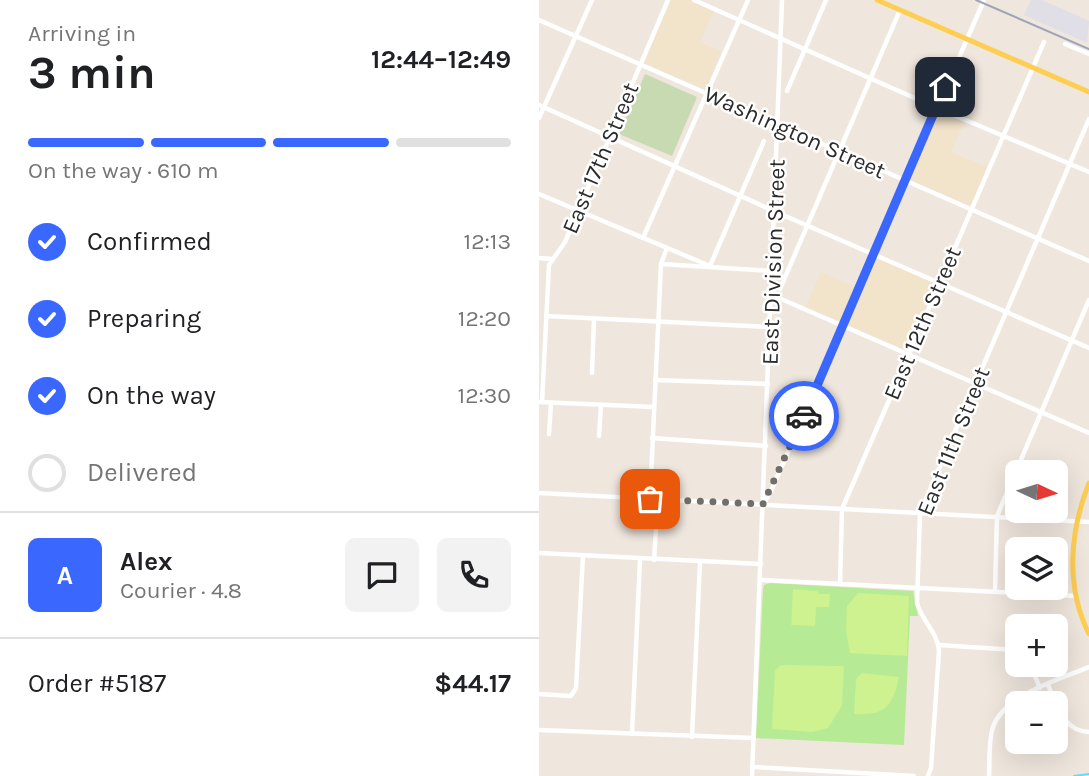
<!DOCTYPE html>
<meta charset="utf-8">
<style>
body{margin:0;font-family:Karla,sans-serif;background:#f2f2f2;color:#202124;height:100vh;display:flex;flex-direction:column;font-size:26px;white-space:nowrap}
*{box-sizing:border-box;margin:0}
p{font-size:23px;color:#757577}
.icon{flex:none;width:38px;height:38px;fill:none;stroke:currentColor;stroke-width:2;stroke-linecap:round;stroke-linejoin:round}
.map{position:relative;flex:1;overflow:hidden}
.panel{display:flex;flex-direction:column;background:#fff;width:539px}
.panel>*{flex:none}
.needle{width:46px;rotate:94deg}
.buttons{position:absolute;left:466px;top:460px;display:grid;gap:14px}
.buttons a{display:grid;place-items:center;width:63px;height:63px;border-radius:10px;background:#fff;box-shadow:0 7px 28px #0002;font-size:35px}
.pin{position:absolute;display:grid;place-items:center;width:60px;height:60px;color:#fff;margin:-30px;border-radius:14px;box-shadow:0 4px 10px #0006}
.courier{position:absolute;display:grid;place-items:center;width:70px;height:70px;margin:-35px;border:5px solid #3a68ff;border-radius:50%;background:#fff;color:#222;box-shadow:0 2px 9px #0007}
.headline em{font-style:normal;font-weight:700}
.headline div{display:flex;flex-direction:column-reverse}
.headline{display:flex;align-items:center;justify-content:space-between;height:119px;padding:0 28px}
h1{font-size:46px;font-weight:700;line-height:52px}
.bar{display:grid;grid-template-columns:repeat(4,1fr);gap:10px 7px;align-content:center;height:84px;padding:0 28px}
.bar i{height:9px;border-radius:5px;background:#e0e0e0}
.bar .on{background:#3a68ff}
.bar p{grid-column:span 4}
.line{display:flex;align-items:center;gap:18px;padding:0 28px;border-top:2px solid #e0e0e0}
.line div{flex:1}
.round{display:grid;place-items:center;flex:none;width:74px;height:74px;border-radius:10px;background:#f2f2f2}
ol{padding:0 28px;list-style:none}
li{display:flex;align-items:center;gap:21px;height:77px}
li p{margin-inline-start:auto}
li .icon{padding:7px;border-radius:50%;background:#3a68ff;color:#fff;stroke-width:4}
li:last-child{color:#757577}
li i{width:38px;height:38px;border:4px solid #e0e0e0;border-radius:50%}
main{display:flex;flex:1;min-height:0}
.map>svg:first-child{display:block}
.industrial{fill:#e0dee7}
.education{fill:#f2e3cb}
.green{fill:#b6ea94}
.cemetery{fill:#c8dab2}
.pitch{fill:#cdf28f}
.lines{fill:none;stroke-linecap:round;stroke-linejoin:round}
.stream{stroke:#67dafa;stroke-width:2}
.minor{stroke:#fff;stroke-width:4.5}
.major{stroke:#fece53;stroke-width:5}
.rail{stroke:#9fa4b8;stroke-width:2}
.done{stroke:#706d6a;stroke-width:7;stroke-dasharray:0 12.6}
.route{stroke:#3a68ff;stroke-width:9}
.labels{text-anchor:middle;stroke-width:5;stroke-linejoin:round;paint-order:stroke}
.street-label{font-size:23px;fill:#2c2c2c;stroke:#fff}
</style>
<main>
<section class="panel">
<div class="headline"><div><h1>3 min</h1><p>Arriving in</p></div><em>12:44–12:49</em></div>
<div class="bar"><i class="on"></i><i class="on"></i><i class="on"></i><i></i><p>On the way · 610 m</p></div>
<ol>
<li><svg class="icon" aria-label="check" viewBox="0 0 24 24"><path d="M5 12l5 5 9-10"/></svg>Confirmed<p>12:13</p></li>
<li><svg class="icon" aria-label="check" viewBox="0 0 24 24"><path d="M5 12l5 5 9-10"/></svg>Preparing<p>12:20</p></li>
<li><svg class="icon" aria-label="check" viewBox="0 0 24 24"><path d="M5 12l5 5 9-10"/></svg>On the way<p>12:30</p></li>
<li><i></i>Delivered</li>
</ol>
<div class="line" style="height:126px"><b class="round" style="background:#3a68ff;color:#fff">A</b><div><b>Alex</b><p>Courier · 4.8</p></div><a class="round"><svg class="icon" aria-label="chat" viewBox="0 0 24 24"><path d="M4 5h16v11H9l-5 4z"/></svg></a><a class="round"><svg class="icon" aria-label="phone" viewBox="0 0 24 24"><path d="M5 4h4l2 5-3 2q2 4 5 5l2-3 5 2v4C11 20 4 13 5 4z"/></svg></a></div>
<div class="line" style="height:91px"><div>Order #5187</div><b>$44.17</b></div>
</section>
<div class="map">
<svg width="550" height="776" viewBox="0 0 550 776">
<rect width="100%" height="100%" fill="#efe6dd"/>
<path class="industrial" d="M492 0H503L550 21 548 43 485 15Z"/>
<g class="education">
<path d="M132 0H150L175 11 161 42 182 51 166 89 105 63Z"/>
<path d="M399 110 426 121 412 152 448 167 432 206 369 179Z"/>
<path d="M337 256 398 283 368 350 267 307 282 272 322 290Z"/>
</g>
<path class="green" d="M231 583 374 591 379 616H371L365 745 217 738 224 589 225 585Z"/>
<path class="cemetery" d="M106 74 158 97 133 156 80 134Z"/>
<g class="pitch">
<path d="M254 589 278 591 280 594H291L290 607H277L276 626 252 625Z"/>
<path d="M319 593 370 596 368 656 311 653 307 630 308 606Z"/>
<path d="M242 665 305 666 303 706 289 728 273 732 233 729 236 670Z"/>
<path d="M323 673 360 677C354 706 346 716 315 714L317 679Z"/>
</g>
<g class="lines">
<path class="stream" d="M535 776 550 774"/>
<g class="minor">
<path d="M155 0 398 108 550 172"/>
<path d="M0 20 550 261"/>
<path d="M526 44 550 54"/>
<path d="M248 91 287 0"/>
<path d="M0 105 237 212 550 348"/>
<path d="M0 118 53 0"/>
<path d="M0 194 171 266 225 141"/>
<path d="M104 238 209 0"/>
<path d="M0 258 13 259"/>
<path d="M122 264 233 271"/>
<path d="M241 289 361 10"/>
<path d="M233 295 550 433"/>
<path d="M7 316 231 327"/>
<path d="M53 373 55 319"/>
<path d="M116 380 229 384"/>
<path d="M0 402 115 407"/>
<path d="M3 402 10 265 26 242 129 0"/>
<path d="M10 434 12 403"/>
<path d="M60 436 62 405"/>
<path d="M113 438 227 446"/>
<path d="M0 493 550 522"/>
<path d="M111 499 122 264 128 248"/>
<path d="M225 503 232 491 445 0"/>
<path d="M0 553 222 564"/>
<path d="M115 560 119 499"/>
<path d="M222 580 537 596"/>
<path d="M301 584 303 509 505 42"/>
<path d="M456 591 458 516 550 300"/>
<path d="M399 645 478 650"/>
<path d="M491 665 501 688"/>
<path d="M509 685C518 705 524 731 550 732"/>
<path d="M0 694 32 696 37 688 44 555"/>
<path d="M0 730 215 738"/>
<path d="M93 734 101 560"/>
<path d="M153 737 161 562"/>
<path d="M214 767 375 776"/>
<path d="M213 776 243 0"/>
<path d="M389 776 392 768 400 651C399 633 383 621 378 603L381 513 550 119"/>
<path d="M450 776C451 760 449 742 454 727 465 695 521 679 550 667"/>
</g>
<g class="major">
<path d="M338 0 550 92"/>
<path d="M550 483C531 531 526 586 550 634"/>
</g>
<path class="rail" d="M437 0 550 49"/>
</g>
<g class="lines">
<path class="done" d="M111 499 224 504 265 416"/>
<path class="route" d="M265 416 406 87"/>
</g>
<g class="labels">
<g class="street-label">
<text transform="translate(256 132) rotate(24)" y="8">Washington Street</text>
<text transform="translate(61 158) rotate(-67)" y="8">East 17th Street</text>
<text transform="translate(234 262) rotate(-88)" y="8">East Division Street</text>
<text transform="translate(383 323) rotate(-67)" y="8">East 12th Street</text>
<text transform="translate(414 441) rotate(-68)" y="8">East 11th Street</text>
</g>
</g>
</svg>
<div class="buttons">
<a><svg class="needle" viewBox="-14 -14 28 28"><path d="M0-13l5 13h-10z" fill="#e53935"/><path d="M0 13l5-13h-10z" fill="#757577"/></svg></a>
<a><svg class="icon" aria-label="layers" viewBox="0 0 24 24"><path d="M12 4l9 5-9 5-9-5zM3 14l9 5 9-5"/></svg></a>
<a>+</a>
<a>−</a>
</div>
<div class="pin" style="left:111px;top:499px;background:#ea580c"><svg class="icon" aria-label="bag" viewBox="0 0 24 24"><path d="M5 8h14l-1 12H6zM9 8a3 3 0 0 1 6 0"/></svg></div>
<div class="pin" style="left:406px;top:87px;background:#1f2937"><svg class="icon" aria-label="home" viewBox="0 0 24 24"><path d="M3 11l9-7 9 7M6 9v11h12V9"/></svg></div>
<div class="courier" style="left:265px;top:416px"><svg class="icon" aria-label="car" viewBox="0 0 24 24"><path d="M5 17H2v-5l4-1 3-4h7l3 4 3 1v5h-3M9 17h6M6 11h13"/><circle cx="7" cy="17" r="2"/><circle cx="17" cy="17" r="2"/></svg></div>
</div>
</main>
